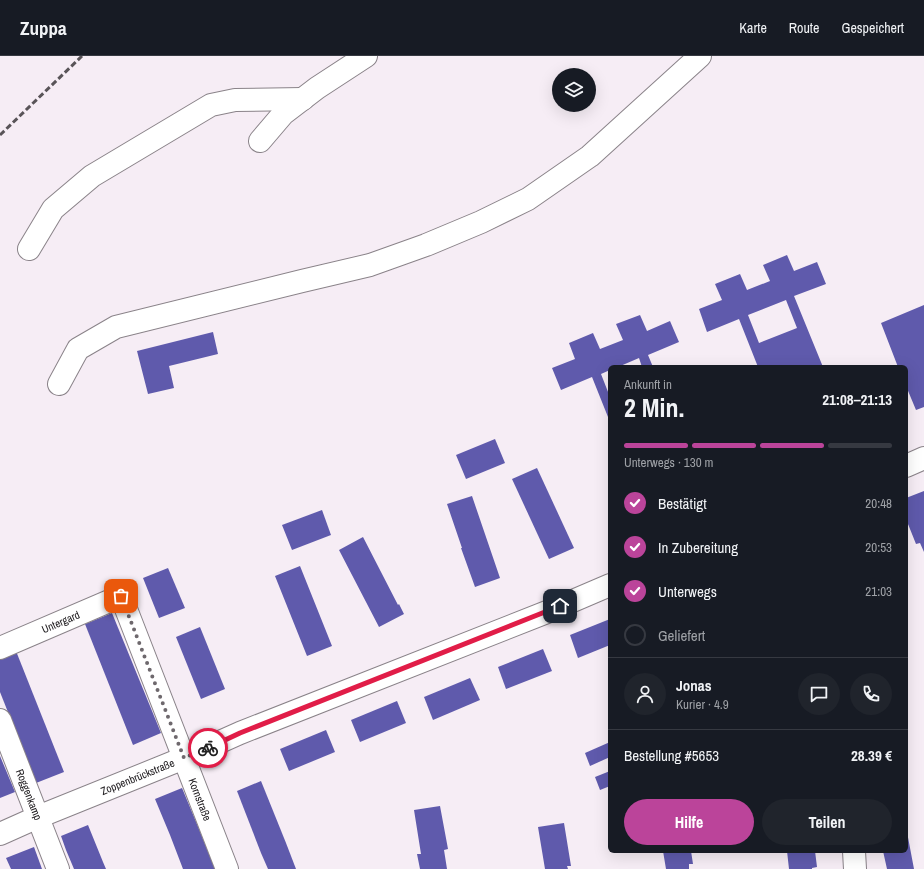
<!DOCTYPE html>
<html lang="de">
<meta charset="utf-8">
<style>
body{margin:0;font-family:"Archivo Narrow",sans-serif;background:#20242c;color:#f1f3f6;height:100vh;display:flex;flex-direction:column;font-size:15px;white-space:nowrap}
*{box-sizing:border-box;margin:0}
p{font-size:13px;color:#9ea1a6}
.icon{flex:none;width:22px;height:22px;fill:none;stroke:currentColor;stroke-width:2;stroke-linecap:round;stroke-linejoin:round}
.map{position:relative;flex:1;overflow:hidden}
.panel{position:absolute;left:608px;top:309px;width:300px;height:488px;display:flex;flex-direction:column;background:#171b24;border-radius:6px;box-shadow:0 4px 16px #0002}
.panel>*{flex:none}
.controls{position:absolute;left:552px;top:12px;display:grid;gap:8px}
.controls a{display:grid;place-items:center;width:44px;height:44px;border-radius:50%;background:#171b24;box-shadow:0 4px 16px #0002;font-size:20px}
.pin{position:absolute;display:grid;place-items:center;width:34px;height:34px;color:#fff;margin:-17px;border-radius:8px;box-shadow:0 2px 6px #0006}
.courier{position:absolute;display:grid;place-items:center;width:40px;height:40px;margin:-20px;border:3px solid #e11d48;border-radius:50%;background:#fff;color:#222;box-shadow:0 1px 5px #0007}
.head em{font-style:normal;font-weight:700}
.head div{display:flex;flex-direction:column-reverse}
.head{display:flex;align-items:center;justify-content:space-between;height:68px;padding:0 16px}
h1{font-size:26px;font-weight:700;line-height:30px}
.bar{display:grid;grid-template-columns:repeat(4,1fr);gap:6px 4px;align-content:center;height:48px;padding:0 16px}
.bar i{height:5px;border-radius:3px;background:#363941}
.bar .selected{background:#bb449a}
.bar p{grid-column:span 4}
.line{display:flex;align-items:center;gap:10px;padding:0 16px;border-top:1px solid #363941}
.line div{flex:1}
.round{display:grid;place-items:center;flex:none;width:42px;height:42px;border-radius:21px;background:#20242c}
ol{padding:0 16px;list-style:none}
li{display:flex;align-items:center;gap:12px;height:44px}
li p{margin-inline-start:auto}
li .icon{padding:4px;border-radius:50%;background:#bb449a;color:#fff;stroke-width:4}
li:last-child{color:#9ea1a6}
li i{width:22px;height:22px;border:2px solid #363941;border-radius:50%}
.button{display:flex;gap:8px;margin-top:auto;padding:8px 16px}
.button a{flex:1;height:46px;border-radius:24px;background:#bb449a;color:#fff;font-size:16px;font-weight:700;line-height:46px;text-align:center}
.button a+a{background:#20242c;color:#f1f3f6}
header{display:flex;align-items:center;gap:24px;box-sizing:border-box;height:56px;padding:0 20px;background:#171b24;border-bottom:1px solid #363941}
header strong{font-size:19px}
nav{display:flex;gap:22px;margin-inline-start:auto;font-size:14px}
.map>svg:first-child{display:block}
.building{fill:#5f5aac;fill-rule:evenodd}
.lines{fill:none;stroke-linecap:round;stroke-linejoin:round}
.minor-casing{stroke:#8a8389;stroke-width:24}
.minor{stroke:#fff;stroke-width:22}
.rail{stroke:#595458;stroke-width:3;stroke-dasharray:6 3;stroke-linecap:butt}
.done{stroke:#6e686d;stroke-width:4;stroke-dasharray:0 7.2}
.route{stroke:#e11d48;stroke-width:5}
.labels{text-anchor:middle;stroke-width:4;stroke-linejoin:round;paint-order:stroke}
.street-label{font-size:11px;fill:#242124;stroke:#fffdff}
</style>
<header>
<strong>Zuppa</strong>
<nav><a>Karte</a><a>Route</a><a>Gespeichert</a></nav>
</header>
<div class="map">
<svg width="924" height="813" viewBox="0 0 924 813">
<rect width="100%" height="100%" fill="#f6edf5"/>
<g class="building">
<path d="M787 199 794 215 817 206 826 228 794 240 823 311H758L739 263 707 276 699 253 722 244 715 228 740 218 747 234 770 225 763 209ZM786 244 797 272 759 287 748 259Z"/>
<path d="M924 249V351L916 354 906 330V311H898L881 267Z"/>
<path d="M640 259 647 275 670 265 679 286 648 299 653 311H642L639 302 618 311H610V314L601 318 610 341V366L592 321 561 334 552 312 575 303 569 287 593 277 600 293 623 284 616 268Z"/>
<path d="M213 276 218 298 169 310 174 332 148 338 137 295Z"/>
<path d="M495 383 505 407 466 423 456 399Z"/>
<path d="M537 412 574 492 549 503 512 423Z"/>
<path d="M924 435V496L920 487 916 488 906 463V442Z"/>
<path d="M472 440 500 522 475 531 461 492H462L447 448Z"/>
<path d="M322 454 331 479 292 494 282 469Z"/>
<path d="M363 481 398 549 399 548 404 558 379 571 339 494Z"/>
<path d="M300 510 332 590 307 600 275 520Z"/>
<path d="M168 512 185 552 159 562 143 522Z"/>
<path d="M112 557 161 677 133 689 85 568Z"/>
<path d="M610 563V589L578 602 570 579Z"/>
<path d="M200 571 225 633 201 643 176 581Z"/>
<path d="M543 593 552 615 506 633 498 611Z"/>
<path d="M16 595 64 716 36 727 0 636V602Z"/>
<path d="M470 622 480 644 433 664 424 641Z"/>
<path d="M397 645 406 667 360 686 351 664Z"/>
<path d="M326 674 335 696 289 715 280 693Z"/>
<path d="M610 686V701L590 710 585 697Z"/>
<path d="M0 700 15 736 0 742Z"/>
<path d="M610 715V730L600 734 595 721Z"/>
<path d="M261 725 286 787 296 813H268L261 797 237 735Z"/>
<path d="M182 732 197 768 215 813H183L170 779 155 743Z"/>
<path d="M440 750 448 793 444 794 447 813H420L417 798H421L414 754Z"/>
<path d="M564 767 571 810H567L568 813H545L538 771Z"/>
<path d="M88 769 103 806 106 813H74L66 794 61 780Z"/>
<path d="M907 776 914 813H887L883 795H906Z"/>
<path d="M34 791 42 813H11L6 802Z"/>
<path d="M663 795H691L693 808H689V813H666Z"/>
<path d="M787 795H815L817 811 812 812V813H789Z"/>
</g>
<g class="lines">
<defs>
<g id="minor">
<path d="M260 85 283 58 317 32 366 0"/>
<path d="M29 193 53 153 92 120 211 49 235 44 303 43"/>
<path d="M59 328 78 293 116 271 302 225 370 209 426 189 481 166 528 143 590 100 700 0"/>
<path d="M906 410 924 402"/>
<path id="s1" d="M0 592 121 540 227 813"/>
<path id="s2" d="M0 664 58 813"/>
<path id="s3" d="M0 778 38 761 184 702 240 677 547 556 610 529"/>
<path d="M854 795 855 813"/>
</g>
</defs>
<use href="#minor" class="minor-casing"/>
<use href="#minor" class="minor"/>
<path class="rail" d="M0 79 82 0"/>
</g>
<g class="lines">
<path class="done" d="M121 540 184 702 208 692"/>
<path class="route" d="M208 692 240 677 560 550"/>
</g>
<g class="labels">
<g class="street-label">
<text dy="4" stroke="none"><textPath href="#s1" startOffset="66">Untergard</textPath></text>
<text dy="4" stroke="none"><textPath href="#s3" startOffset="149">Zoppenbrückstraße</textPath></text>
<text dy="4" stroke="none"><textPath href="#s2" startOffset="80">Roggenkamp</textPath></text>
<text dy="4" stroke="none"><textPath href="#s1" startOffset="350">Kornstraße</textPath></text>
</g>
</g>
</svg>
<div class="controls">
<a><svg class="icon" aria-label="layers" viewBox="0 0 24 24"><path d="M12 4l9 5-9 5-9-5zM3 14l9 5 9-5"/></svg></a>
</div>
<div class="pin" style="left:121px;top:540px;background:#ea580c"><svg class="icon" aria-label="bag" viewBox="0 0 24 24"><path d="M5 8h14l-1 12H6zM9 8a3 3 0 0 1 6 0"/></svg></div>
<div class="pin" style="left:560px;top:550px;background:#1f2937"><svg class="icon" aria-label="home" viewBox="0 0 24 24"><path d="M3 11l9-7 9 7M6 9v11h12V9"/></svg></div>
<div class="courier" style="left:208px;top:692px"><svg class="icon" aria-label="bike" viewBox="0 0 24 24"><circle cx="6" cy="16" r="4"/><circle cx="18" cy="16" r="4"/><path d="M6 16l4-8h5l3 8M10 8l3 8H6M13 5h3"/></svg></div>
<section class="panel">
<div class="head"><div><h1>2 Min.</h1><p>Ankunft in</p></div><em>21:08–21:13</em></div>
<div class="bar"><i class="selected"></i><i class="selected"></i><i class="selected"></i><i></i><p>Unterwegs · 130 m</p></div>
<ol>
<li><svg class="icon" aria-label="check" viewBox="0 0 24 24"><path d="M5 12l5 5 9-10"/></svg>Bestätigt<p>20:48</p></li>
<li><svg class="icon" aria-label="check" viewBox="0 0 24 24"><path d="M5 12l5 5 9-10"/></svg>In Zubereitung<p>20:53</p></li>
<li><svg class="icon" aria-label="check" viewBox="0 0 24 24"><path d="M5 12l5 5 9-10"/></svg>Unterwegs<p>21:03</p></li>
<li><i></i>Geliefert</li>
</ol>
<div class="line" style="height:72px"><a class="round"><svg class="icon" aria-label="person" viewBox="0 0 24 24"><circle cx="12" cy="8" r="4"/><path d="M4 21q1-7 8-7t8 7"/></svg></a><div><b>Jonas</b><p>Kurier · 4.9</p></div><a class="round"><svg class="icon" aria-label="chat" viewBox="0 0 24 24"><path d="M4 5h16v11H9l-5 4z"/></svg></a><a class="round"><svg class="icon" aria-label="phone" viewBox="0 0 24 24"><path d="M5 4h4l2 5-3 2q2 4 5 5l2-3 5 2v4C11 20 4 13 5 4z"/></svg></a></div>
<div class="line" style="height:52px"><div>Bestellung #5653</div><b>28.39 €</b></div>
<div class="button"><a>Hilfe</a><a>Teilen</a></div>
</section>
</div>
